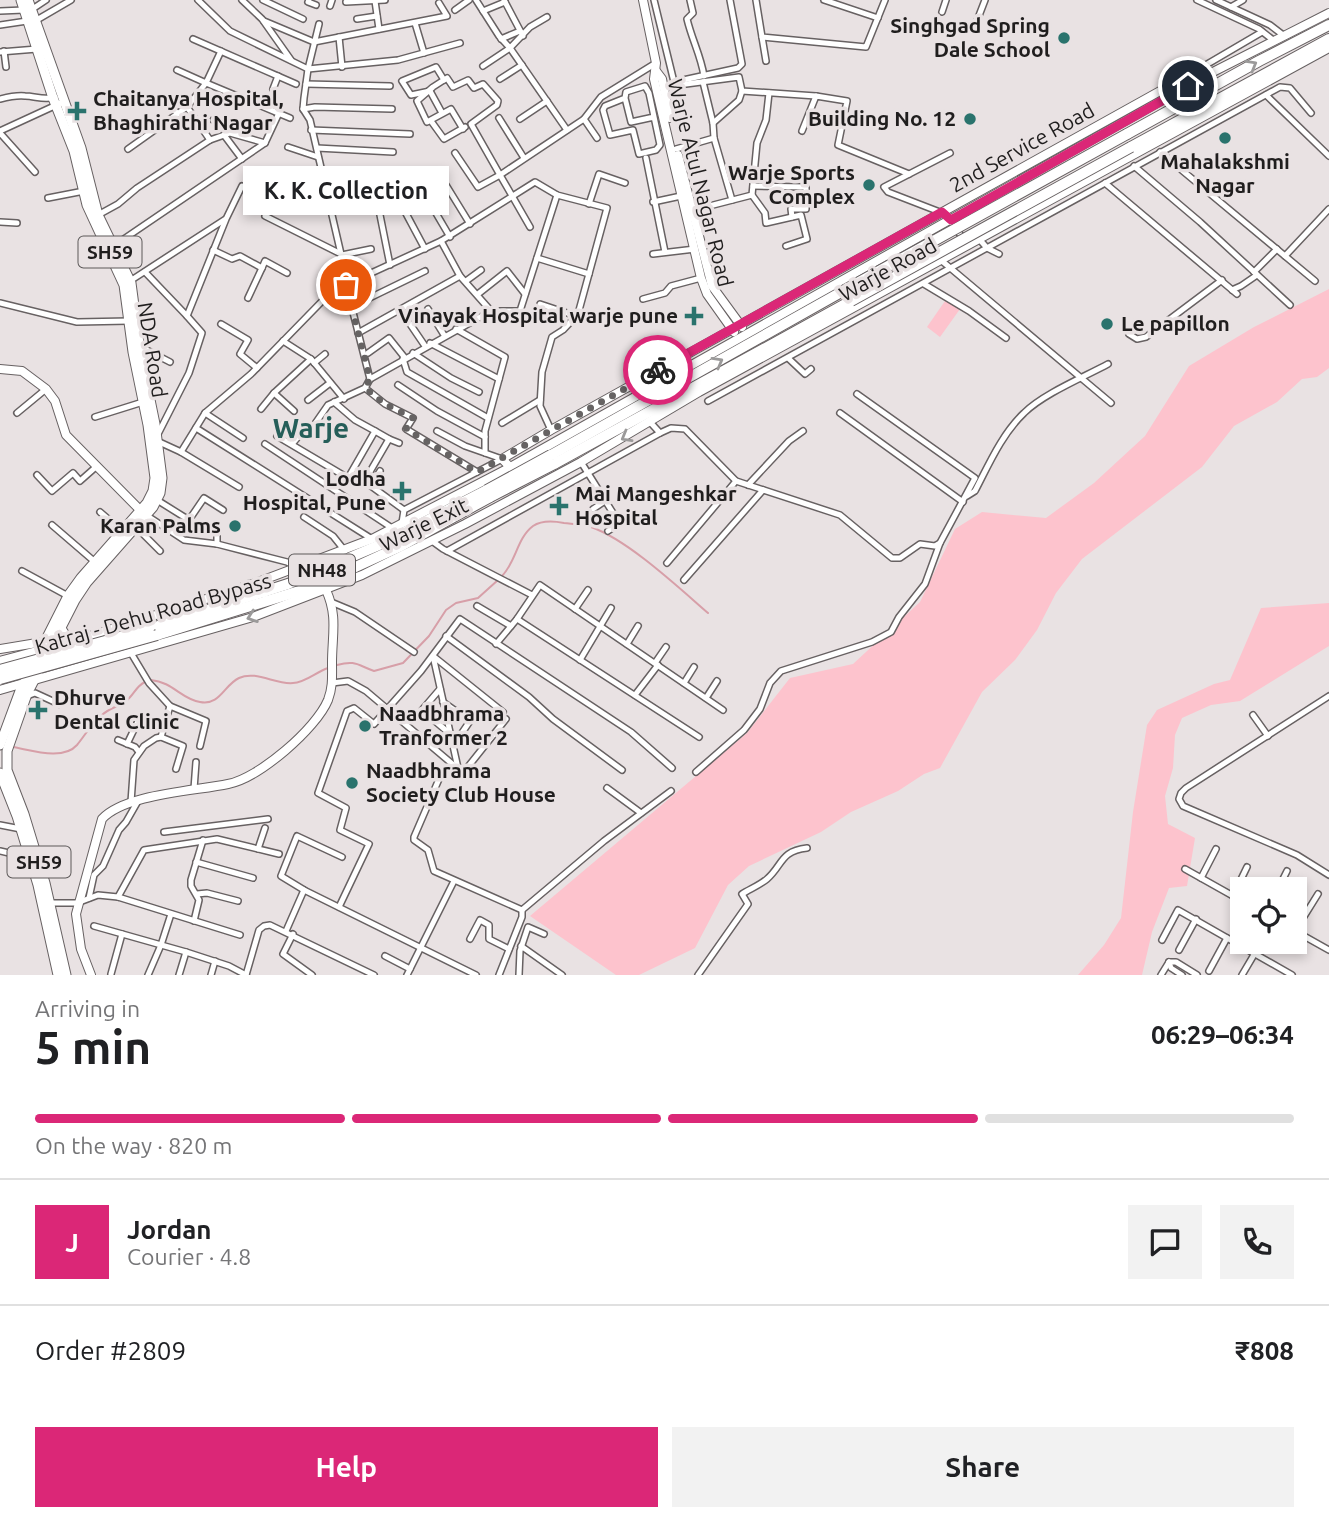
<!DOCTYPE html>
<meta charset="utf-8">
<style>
body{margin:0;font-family:Ubuntu,sans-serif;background:#f2f2f2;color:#202124;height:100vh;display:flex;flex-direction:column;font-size:26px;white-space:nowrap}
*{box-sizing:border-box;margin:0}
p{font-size:23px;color:#757577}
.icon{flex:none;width:38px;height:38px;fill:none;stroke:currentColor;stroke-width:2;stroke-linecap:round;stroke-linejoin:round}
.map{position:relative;height:975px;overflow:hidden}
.drawer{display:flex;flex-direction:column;background:#fff;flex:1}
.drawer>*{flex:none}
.controls{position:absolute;left:1230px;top:877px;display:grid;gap:14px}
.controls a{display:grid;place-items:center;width:77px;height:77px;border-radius:0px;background:#fff;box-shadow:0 4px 10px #0003;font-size:35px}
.pin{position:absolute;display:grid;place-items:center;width:60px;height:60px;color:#fff;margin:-30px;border:4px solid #fff;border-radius:50%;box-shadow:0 2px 7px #0007}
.courier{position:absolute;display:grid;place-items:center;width:70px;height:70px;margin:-35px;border:5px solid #db2777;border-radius:50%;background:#fff;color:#222;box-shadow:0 2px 9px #0007}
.bubble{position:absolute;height:49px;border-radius:0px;background:#fff;box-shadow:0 4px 10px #0003;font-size:23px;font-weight:600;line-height:49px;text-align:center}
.headline em{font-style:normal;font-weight:600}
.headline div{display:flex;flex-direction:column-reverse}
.headline{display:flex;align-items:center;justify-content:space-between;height:119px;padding:0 35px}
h1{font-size:46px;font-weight:600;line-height:52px}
.bar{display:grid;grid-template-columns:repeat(4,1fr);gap:10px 7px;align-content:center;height:84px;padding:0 35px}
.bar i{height:9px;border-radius:5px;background:#e0e0e0}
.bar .selected{background:#db2777}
.bar p{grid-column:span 4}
.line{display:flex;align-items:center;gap:18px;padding:0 35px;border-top:2px solid #e0e0e0}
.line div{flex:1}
.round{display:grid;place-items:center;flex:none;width:74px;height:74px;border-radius:0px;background:#f2f2f2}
.primary-button{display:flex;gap:14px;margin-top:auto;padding:14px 35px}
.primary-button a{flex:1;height:80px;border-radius:0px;background:#db2777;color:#fff;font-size:28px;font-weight:600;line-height:80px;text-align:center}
.primary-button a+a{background:#f2f2f2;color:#202124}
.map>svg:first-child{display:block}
.green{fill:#fdc3cd}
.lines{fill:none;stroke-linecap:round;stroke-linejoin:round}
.stream{stroke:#d79fa8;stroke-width:2}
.street-casing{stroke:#676162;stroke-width:8}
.secondary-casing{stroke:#676162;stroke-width:10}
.primary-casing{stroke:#676162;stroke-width:11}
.highway-casing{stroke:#676162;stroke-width:12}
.street{stroke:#fff;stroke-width:5}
.secondary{stroke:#fff;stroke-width:8}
.primary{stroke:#fff;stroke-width:9}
.highway{stroke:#fff;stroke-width:10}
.highway-bridge-casing{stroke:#676162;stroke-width:12;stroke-linecap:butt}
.highway-bridge{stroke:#fff;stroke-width:10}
.oneway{stroke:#9b9a9a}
.done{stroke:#666363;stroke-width:7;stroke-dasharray:0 12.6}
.route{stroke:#db2777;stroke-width:9}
.poi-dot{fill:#2a736d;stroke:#e9e2e3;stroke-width:2.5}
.labels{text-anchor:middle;stroke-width:7;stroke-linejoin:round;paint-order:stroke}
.shield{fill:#e9e2e3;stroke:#5c5959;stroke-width:2}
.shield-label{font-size:19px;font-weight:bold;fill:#201e1e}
.poi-label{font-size:21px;font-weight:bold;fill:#201e1e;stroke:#e9e2e3;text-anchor:end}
.street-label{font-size:21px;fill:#201e1e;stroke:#e9e2e3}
.district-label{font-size:28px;font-weight:bold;fill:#255e59;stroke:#e9e2e3}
</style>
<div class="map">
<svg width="1329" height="975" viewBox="0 0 1329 975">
<rect width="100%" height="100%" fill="#e9e2e3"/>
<g class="green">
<path d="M1329 289V368L1317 377 1302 379 1277 402 1234 426 1202 467 1082 559 1056 593 1037 630 1015 660 982 692 940 768 924 774 898 791 851 812 821 832 749 866 728 885 695 948 639 975H616L530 916 747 733 790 678 853 664 920 602 955 529 982 512 1046 518 1094 483 1145 436 1189 366 1254 327Z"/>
<path d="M945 301 960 309 940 337 927 327Z"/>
<path d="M1329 603V646L1240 701 1211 705 1182 718 1175 735 1173 768 1165 796 1168 824 1195 838 1187 886 1169 888 1152 932 1142 975H1078L1104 945 1121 918 1133 812 1147 725 1157 710 1214 684 1230 680 1261 608Z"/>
</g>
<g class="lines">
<g class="stream">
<path d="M502 576C516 562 517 538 533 526 542 520 554 521 564 523 573 524 583 524 591 527 628 540 678 587 708 613"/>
<path d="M337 665C356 660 357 665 374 671L403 663 429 636 446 610 456 603 478 598 498 580"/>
<path d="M151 680C173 682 181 699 200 702 220 706 224 685 239 678 256 670 276 685 293 683 305 683 316 672 328 668"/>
<path d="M13 747C31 750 63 761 77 745 86 734 91 724 102 715 109 708 118 707 126 701 134 695 136 686 145 682"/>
</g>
<defs>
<g id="street">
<path d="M198 0 230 31 308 69 398 60 460 43"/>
<path d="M242 0 262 19 291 60"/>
<path d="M263 0 303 19"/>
<path d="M309 0 308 2 316 5"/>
<path d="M476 0 499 36 510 48 567 130"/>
<path d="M504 0 523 36"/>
<path d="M654 0 674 82"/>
<path d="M690 0 693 13 687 19C692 40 701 56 704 76"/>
<path d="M756 0 762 37 866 47 885 0"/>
<path d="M824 0 878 18"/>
<path d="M1197 0 1259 29 1273 40"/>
<path d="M1216 0 1270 25 1283 35"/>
<path d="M375 1 379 29"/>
<path d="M346 2 385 0"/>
<path d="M330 6 332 0"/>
<path d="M1231 7 1243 0"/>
<path d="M31 10 46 0"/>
<path d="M455 10 469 0"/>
<path d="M0 11 24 10"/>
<path d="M483 11 505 2"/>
<path d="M942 12 946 0"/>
<path d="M357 19 377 16"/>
<path d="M35 21 71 0"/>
<path d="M264 21 314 42 447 16 439 3"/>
<path d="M415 23 424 53"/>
<path d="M319 24 308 69 304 98 303 109 310 120 341 254 346 285 370 379"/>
<path d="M0 25 27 21"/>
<path d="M975 26 985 0"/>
<path d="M339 37 342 67"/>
<path d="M762 37 766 61"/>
<path d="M193 39 296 84"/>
<path d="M501 39 520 31"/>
<path d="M4 51 6 67"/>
<path d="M0 52 37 49"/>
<path d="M483 66 510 48 530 27 547 17"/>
<path d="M177 70 206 83 221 51"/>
<path d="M1187 76 1262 32"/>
<path d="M500 79 522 65"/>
<path d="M306 84 390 86"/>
<path d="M671 86 674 82 738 68 742 64 730 0"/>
<path d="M273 89 278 76"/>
<path d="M664 90 671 86 739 77 742 91 816 96"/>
<path d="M1266 95 1329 156"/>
<path d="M162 97 178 114"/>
<path d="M625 98 605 106 603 110 610 135 633 130 639 154 656 150 660 145 649 93 645 86 626 92 625 98 631 122 654 117"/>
<path d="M0 99C8 97 16 95 25 96 35 96 45 101 55 97"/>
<path d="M187 107 206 83 290 118"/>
<path d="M303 109 315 107 392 109"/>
<path d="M442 113 430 91 411 95 402 81 436 67 444 80"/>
<path d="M499 118 524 158"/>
<path d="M520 119 547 101"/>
<path d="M584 119 597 138"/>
<path d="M213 120 229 127 236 133"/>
<path d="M431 121 444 139 465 127"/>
<path d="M713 123 739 100 742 91"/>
<path d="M311 130 410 134"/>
<path d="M0 131 63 102"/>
<path d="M802 131 816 96 847 101 838 145 909 174"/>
<path d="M0 133 35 172"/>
<path d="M224 135 242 159"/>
<path d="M714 138 732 200"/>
<path d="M288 147 318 157"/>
<path d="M317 148 393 152"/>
<path d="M128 149 187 107 210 140"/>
<path d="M676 149 714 138 713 123 703 82"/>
<path d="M1160 152 1315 281"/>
<path d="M455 153 478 187 500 175 471 124 497 105 498 101 483 84 474 88 468 80 453 87 447 78 433 87 417 101 427 122 451 109 463 129"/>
<path d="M950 153 884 187 888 192 945 214 965 241"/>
<path d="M646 158 665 252"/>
<path d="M1134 166 1200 222 1290 305"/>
<path d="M268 177 331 211"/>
<path d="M1105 183 1237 294"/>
<path d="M446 185 470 224"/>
<path d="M753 186 806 187V209H791L792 217"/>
<path d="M423 191 450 237"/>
<path d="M752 195 765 213 766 223 801 215 807 239 786 246"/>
<path d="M328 196H373"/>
<path d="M48 198 84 191"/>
<path d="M653 202 681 196"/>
<path d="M589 204 599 174 625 183"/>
<path d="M378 205 390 265"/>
<path d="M402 206 425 249"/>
<path d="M690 211 752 195 757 143 766 120 769 93"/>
<path d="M98 215 118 204 137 188 210 140 230 133 265 143"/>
<path d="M265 216 341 254"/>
<path d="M0 222 17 223"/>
<path d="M530 227 500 175 584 119 601 97 656 63"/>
<path d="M980 240 987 248 999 254"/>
<path d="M115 245 265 143 279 113"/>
<path d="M213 250 232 259 240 256 262 268 265 261 287 273"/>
<path d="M653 254 695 249"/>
<path d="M342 255 371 249"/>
<path d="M1285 256 1329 209"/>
<path d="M537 258 589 274"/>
<path d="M942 261 1111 403"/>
<path d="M145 272 187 316 226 219 242 186"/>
<path d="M1254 272 1277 249"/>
<path d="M130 281 224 220"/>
<path d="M466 281 481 270"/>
<path d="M924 284 969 311 1006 338"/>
<path d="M1232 290 1241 286 1257 275"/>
<path d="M478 294 507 271 525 294"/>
<path d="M248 298 262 268"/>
<path d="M643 299 665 293 671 286 701 278"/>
<path d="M0 303 77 322 129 321"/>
<path d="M540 304 576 316"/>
<path d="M351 307 425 271"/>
<path d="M428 309 444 335"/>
<path d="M491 311H520L557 195"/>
<path d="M408 321 425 346"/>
<path d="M221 324 248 340 240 354 257 368"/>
<path d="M456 329 505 357 485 431V453L502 459"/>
<path d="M358 333 460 276"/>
<path d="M1129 334 1137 339 1146 337 1222 280"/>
<path d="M283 341 311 359"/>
<path d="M430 343 499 379"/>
<path d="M139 346 170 362"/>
<path d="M368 353 389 338 405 358"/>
<path d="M413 353 451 378 479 392"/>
<path d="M788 358 805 374 811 369"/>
<path d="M403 359 407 372 488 418"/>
<path d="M314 363 325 354"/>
<path d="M398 385 437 411 485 437"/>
<path d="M365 388 385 404 413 418 406 429 477 472"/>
<path d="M274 393 294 411"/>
<path d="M308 400 330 383"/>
<path d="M708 401C899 298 1089 191 1280 87L1290 88 1311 113"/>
<path d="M261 409 274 393 311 359 344 399"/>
<path d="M17 413 46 389"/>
<path d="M205 413 243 438"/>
<path d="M840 413 963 502"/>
<path d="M95 417 143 402"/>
<path d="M650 422 660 433 671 428 685 429 736 481 840 515 892 558H900L920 544 935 546 940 543 975 478 857 394"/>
<path d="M502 423 540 400"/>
<path d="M196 428 372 539"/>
<path d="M312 428 328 405 365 388 370 379 491 311 460 276 441 241"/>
<path d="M437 431 465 446 485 453"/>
<path d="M158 434 189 373 202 333 187 316"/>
<path d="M277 436 348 478 375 431 355 420 334 402"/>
<path d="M389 439 399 443"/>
<path d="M157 441 181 452 205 413 251 374 332 291 441 241 535 182 557 195 607 208 578 314 563 330 552 337 542 372 540 406 551 430"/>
<path d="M265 444 392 528"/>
<path d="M292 444 304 430"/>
<path d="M181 452 239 487"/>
<path d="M581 462 618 521 617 525 608 531"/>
<path d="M380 471 371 486 404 510"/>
<path d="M37 475 52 491 73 473 80 481 97 466"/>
<path d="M364 482 389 439 375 431"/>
<path d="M748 485 789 441 803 431"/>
<path d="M967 496 975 491C989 464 1002 434 1024 413 1043 394 1084 377 1108 364"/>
<path d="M157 500 189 520 204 498 223 510"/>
<path d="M593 509 605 501"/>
<path d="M100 512 122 531"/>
<path d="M146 515 184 540 217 544 287 562 298 568"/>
<path d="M304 517 333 536 345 551"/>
<path d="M402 523 404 510 502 459"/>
<path d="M52 525 95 562"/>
<path d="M136 527 160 551"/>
<path d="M432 541 443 549 532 595"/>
<path d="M217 544V525"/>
<path d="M447 551 660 433"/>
<path d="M667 563 736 481"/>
<path d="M22 571 68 596"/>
<path d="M684 580 763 490"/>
<path d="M331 602 355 612 414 652"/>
<path d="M477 606 511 626"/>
<path d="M575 609 588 590"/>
<path d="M517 619 699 737"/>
<path d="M446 636 529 697 553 719 622 770"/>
<path d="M496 644 517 619 540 585 723 710"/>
<path d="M627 644 638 626"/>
<path d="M131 653 149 683 170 706"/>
<path d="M433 656 458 768"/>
<path d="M433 656 503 712"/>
<path d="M580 660 611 608"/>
<path d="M655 663 666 647"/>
<path d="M332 683 348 681 366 691 463 773 506 719"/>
<path d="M684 683 694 667"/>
<path d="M440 689 422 710 449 733"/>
<path d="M635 695 658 665"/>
<path d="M27 696 35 693 59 704"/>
<path d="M1329 696 1186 788 1181 793 1179 799 1183 806 1297 855 1329 875"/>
<path d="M706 698 717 681"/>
<path d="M443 702 470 721 453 746"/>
<path d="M1253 715 1268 736"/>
<path d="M161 737 170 706 206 721 200 746"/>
<path d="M118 740 135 747 139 752"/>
<path d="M127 744 140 717"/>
<path d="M696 772 744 730 760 709 770 683 781 671 872 642 891 632 899 617 925 584 940 543"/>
<path d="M439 779 414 837V840L428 850 434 871 522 910 604 841 671 791"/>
<path d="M607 788 641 813"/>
<path d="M194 789 196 762"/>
<path d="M131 802 134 760 144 746 156 738 161 737 183 746 176 769"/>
<path d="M0 825 21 829"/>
<path d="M164 832 268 819"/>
<path d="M258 849 265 828"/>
<path d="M0 851 22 856 29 854"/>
<path d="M342 857 297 836 281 876 304 890 476 975"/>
<path d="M196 862 253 878"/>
<path d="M1185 869 1242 901"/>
<path d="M1201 878 1216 849"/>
<path d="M1278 889 1287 871"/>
<path d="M197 894 207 893 238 901"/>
<path d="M1233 896 1247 867"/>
<path d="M118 897 144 850 217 839 279 854"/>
<path d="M89 898 94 875 103 866 119 830 126 822 138 801"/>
<path d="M48 903H77L98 895 118 897 240 935"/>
<path d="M339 907 369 844 340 830 346 808 318 793 347 711 354 708 374 724 421 671 460 619 631 732 672 768"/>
<path d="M194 921 199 900 191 886V880L203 840"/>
<path d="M94 926 186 952 229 966 246 975"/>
<path d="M286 931 304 890"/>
<path d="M1295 931 1318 894"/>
<path d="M1295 931 1329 950"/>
<path d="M293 934 283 954 312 975"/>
<path d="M470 939 480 920 489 925V939L509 949"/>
<path d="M1162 940 1178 910 1292 975"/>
<path d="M521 946 562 975"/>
<path d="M1179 950 1196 919"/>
<path d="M385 956 410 969"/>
<path d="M1169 962H1176L1197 975"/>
<path d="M1169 962 1171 968 1182 975"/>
<path d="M1209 971 1227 938"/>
<path d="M111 974 122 934"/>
<path d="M148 975 161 945 171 914"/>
<path d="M179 975 186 952"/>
<path d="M211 975 215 961"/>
<path d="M246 975 259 930 264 926 270 925 374 975"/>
<path d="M407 975 454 881"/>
<path d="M499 975 522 917V910"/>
<path d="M519 975 520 951 528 927 544 934"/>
<path d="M698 975 748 904 742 894C750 889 760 885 767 879 783 865 780 851 807 848"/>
<path d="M1161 975 1169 962"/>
<path d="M1242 975 1255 953"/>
</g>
<g id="secondary">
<path d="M643 0 656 63 654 79 701 278 707 294 734 332"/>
<path d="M656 71 662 79 670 118"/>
<path d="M678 155 712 286 742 327"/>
<path d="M0 369 22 371 46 389 55 401 66 435 144 514"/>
<path d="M513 470 502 459 551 430 1187 76 1197 81"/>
<path d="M0 649 49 641"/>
<path d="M0 661 74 641 250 585 372 539 505 470 1209 74 1329 13"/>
<path d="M0 690 253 617 362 575 465 524 581 462 699 392 1329 48"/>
<path d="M91 975 81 949 76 914 102 819C125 794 195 791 228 784 259 778 316 729 328 700 333 687 332 676 332 663 332 635 338 616 326 590"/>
</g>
<g id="primary">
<path d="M28 0 81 148 98 215 131 283 140 351 155 424 162 478 160 493 153 507 87 582 75 600 27 694 7 751V770L24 814 45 883 66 975"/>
<path d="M60 627 67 638 74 641"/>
<path d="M0 745 20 691 68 596 81 578 147 503 153 491 155 478 148 425 133 352 124 285 87 205 74 151 53 98 21 0"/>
<path d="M0 773 17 816 38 885 58 975"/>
</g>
<g id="highway">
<path d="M1127 134 1259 61 1329 25"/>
<path d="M1131 147 1329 39"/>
<path d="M551 455 843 291"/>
<path d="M554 464 851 301"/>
<path d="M250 585 264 592"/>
<path d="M149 629 288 584 377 546 487 490"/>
<path d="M157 635 312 587 399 547 490 497"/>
</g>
</defs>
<use href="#street" class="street-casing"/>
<use href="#secondary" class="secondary-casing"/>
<use href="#primary" class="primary-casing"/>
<use href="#highway" class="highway-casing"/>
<use href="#street" class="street"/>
<use href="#secondary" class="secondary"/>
<use href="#primary" class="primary"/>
<use href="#highway" class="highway"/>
<defs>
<g id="highway-bridge">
<path d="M843 291 1127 134"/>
<path d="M851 301 1131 147"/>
<path d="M487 490 551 455"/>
<path d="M490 497 554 464"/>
<path d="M0 670 149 629"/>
<path d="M0 679 157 635"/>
</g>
</defs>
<use href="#highway-bridge" class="highway-bridge-casing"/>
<use href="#highway-bridge" class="highway-bridge"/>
</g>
<defs><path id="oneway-chevron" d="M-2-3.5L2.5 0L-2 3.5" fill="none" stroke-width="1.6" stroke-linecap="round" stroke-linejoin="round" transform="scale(1.75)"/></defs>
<g class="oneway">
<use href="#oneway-chevron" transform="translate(1252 65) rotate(-30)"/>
<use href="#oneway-chevron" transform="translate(718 362) rotate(-29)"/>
<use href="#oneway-chevron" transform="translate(626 437) rotate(150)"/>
<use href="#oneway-chevron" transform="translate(252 617) rotate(161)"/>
</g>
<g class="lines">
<path class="done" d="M346 285 370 379 365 388 385 404 413 418 406 429 477 472 658 370"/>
<path class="route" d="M658 370 942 212 951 220 1188 86"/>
</g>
<g class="poi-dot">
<circle cx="1064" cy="38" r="7"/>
<path d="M73.5 100.5h7v7h7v7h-7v7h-7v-7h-7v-7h7z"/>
<circle cx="970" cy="119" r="7"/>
<circle cx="1225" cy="138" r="7"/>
<circle cx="869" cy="185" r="7"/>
<path d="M690.5 305.5h7v7h7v7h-7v7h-7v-7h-7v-7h7z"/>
<circle cx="1107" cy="324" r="7"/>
<path d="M398.5 480.5h7v7h7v7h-7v7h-7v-7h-7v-7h7z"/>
<path d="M555.5 495.5h7v7h7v7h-7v7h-7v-7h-7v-7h7z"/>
<circle cx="235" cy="526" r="7"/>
<path d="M34.5 699.5h7v7h7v7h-7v7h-7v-7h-7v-7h7z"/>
<circle cx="365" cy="726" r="7"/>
<circle cx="352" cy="783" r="7"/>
</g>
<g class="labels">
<g class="shield">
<rect x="78.5" y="236.5" width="63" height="31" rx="5"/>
<rect x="289" y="554.5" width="66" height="31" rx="5"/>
<rect x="7.5" y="846.5" width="63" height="31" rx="5"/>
</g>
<g class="shield-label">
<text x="110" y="259">SH59</text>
<text x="322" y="577">NH48</text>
<text x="39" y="869">SH59</text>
</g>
<g class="poi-label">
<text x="1050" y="33">Singhgad Spring<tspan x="1050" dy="24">Dale School</tspan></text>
<text x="93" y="106" text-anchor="start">Chaitanya Hospital,<tspan x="93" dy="24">Bhaghirathi Nagar</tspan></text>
<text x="956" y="126">Building No. 12</text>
<text x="1225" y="169" text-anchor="middle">Mahalakshmi<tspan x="1225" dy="24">Nagar</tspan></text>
<text x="855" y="180">Warje Sports<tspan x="855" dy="24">Complex</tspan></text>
<text x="678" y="323">Vinayak Hospital warje pune</text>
<text x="1121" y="331" text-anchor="start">Le papillon</text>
<text x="386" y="486">Lodha<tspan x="386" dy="24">Hospital, Pune</tspan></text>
<text x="575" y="501" text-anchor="start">Mai Mangeshkar<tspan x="575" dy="24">Hospital</tspan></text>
<text x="221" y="533">Karan Palms</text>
<text x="54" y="705" text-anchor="start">Dhurve<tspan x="54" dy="24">Dental Clinic</tspan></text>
<text x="379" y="721" text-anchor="start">Naadbhrama<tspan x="379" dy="24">Tranformer 2</tspan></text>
<text x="366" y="778" text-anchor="start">Naadbhrama<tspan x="366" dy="24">Society Club House</tspan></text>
</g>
<g class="street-label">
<text transform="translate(1022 148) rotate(-29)" y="7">2nd Service Road</text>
<text transform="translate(700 183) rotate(76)" y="7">Warje Atul Nagar Road</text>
<text transform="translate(888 270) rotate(-29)" y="7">Warje Road</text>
<text transform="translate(152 350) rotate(81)" y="7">NDA Road</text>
<text transform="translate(424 525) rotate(-26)" y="7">Warje Exit</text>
<text transform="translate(153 614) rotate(-16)" y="7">Katraj - Dehu Road Bypass</text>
</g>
<g class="district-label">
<text x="311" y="438">Warje</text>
</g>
</g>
</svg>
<div class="controls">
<a><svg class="icon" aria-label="locate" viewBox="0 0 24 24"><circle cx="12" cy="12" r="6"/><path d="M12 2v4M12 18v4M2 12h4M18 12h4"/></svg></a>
</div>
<div class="pin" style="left:346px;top:285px;background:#ea580c"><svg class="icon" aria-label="bag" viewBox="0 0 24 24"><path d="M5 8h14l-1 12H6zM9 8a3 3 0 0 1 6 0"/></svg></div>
<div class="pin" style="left:1188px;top:86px;background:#1f2937"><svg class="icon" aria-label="home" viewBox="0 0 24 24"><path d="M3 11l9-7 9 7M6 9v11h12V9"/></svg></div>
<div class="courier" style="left:658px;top:370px"><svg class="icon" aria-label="bike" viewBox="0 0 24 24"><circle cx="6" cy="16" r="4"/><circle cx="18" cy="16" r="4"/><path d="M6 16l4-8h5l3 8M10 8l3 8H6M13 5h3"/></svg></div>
<div class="bubble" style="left:243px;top:166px;width:206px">K. K. Collection</div>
</div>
<section class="drawer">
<div class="headline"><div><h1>5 min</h1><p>Arriving in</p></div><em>06:29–06:34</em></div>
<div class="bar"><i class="selected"></i><i class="selected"></i><i class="selected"></i><i></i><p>On the way · 820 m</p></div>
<div class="line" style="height:126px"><b class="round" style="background:#db2777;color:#fff">J</b><div><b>Jordan</b><p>Courier · 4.8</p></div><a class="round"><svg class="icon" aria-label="chat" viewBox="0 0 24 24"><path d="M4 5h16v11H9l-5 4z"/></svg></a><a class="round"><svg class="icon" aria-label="phone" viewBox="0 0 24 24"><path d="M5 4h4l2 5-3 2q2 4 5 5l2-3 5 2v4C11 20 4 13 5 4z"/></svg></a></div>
<div class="line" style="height:91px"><div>Order #2809</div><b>₹808</b></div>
<div class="primary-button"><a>Help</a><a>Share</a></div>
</section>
